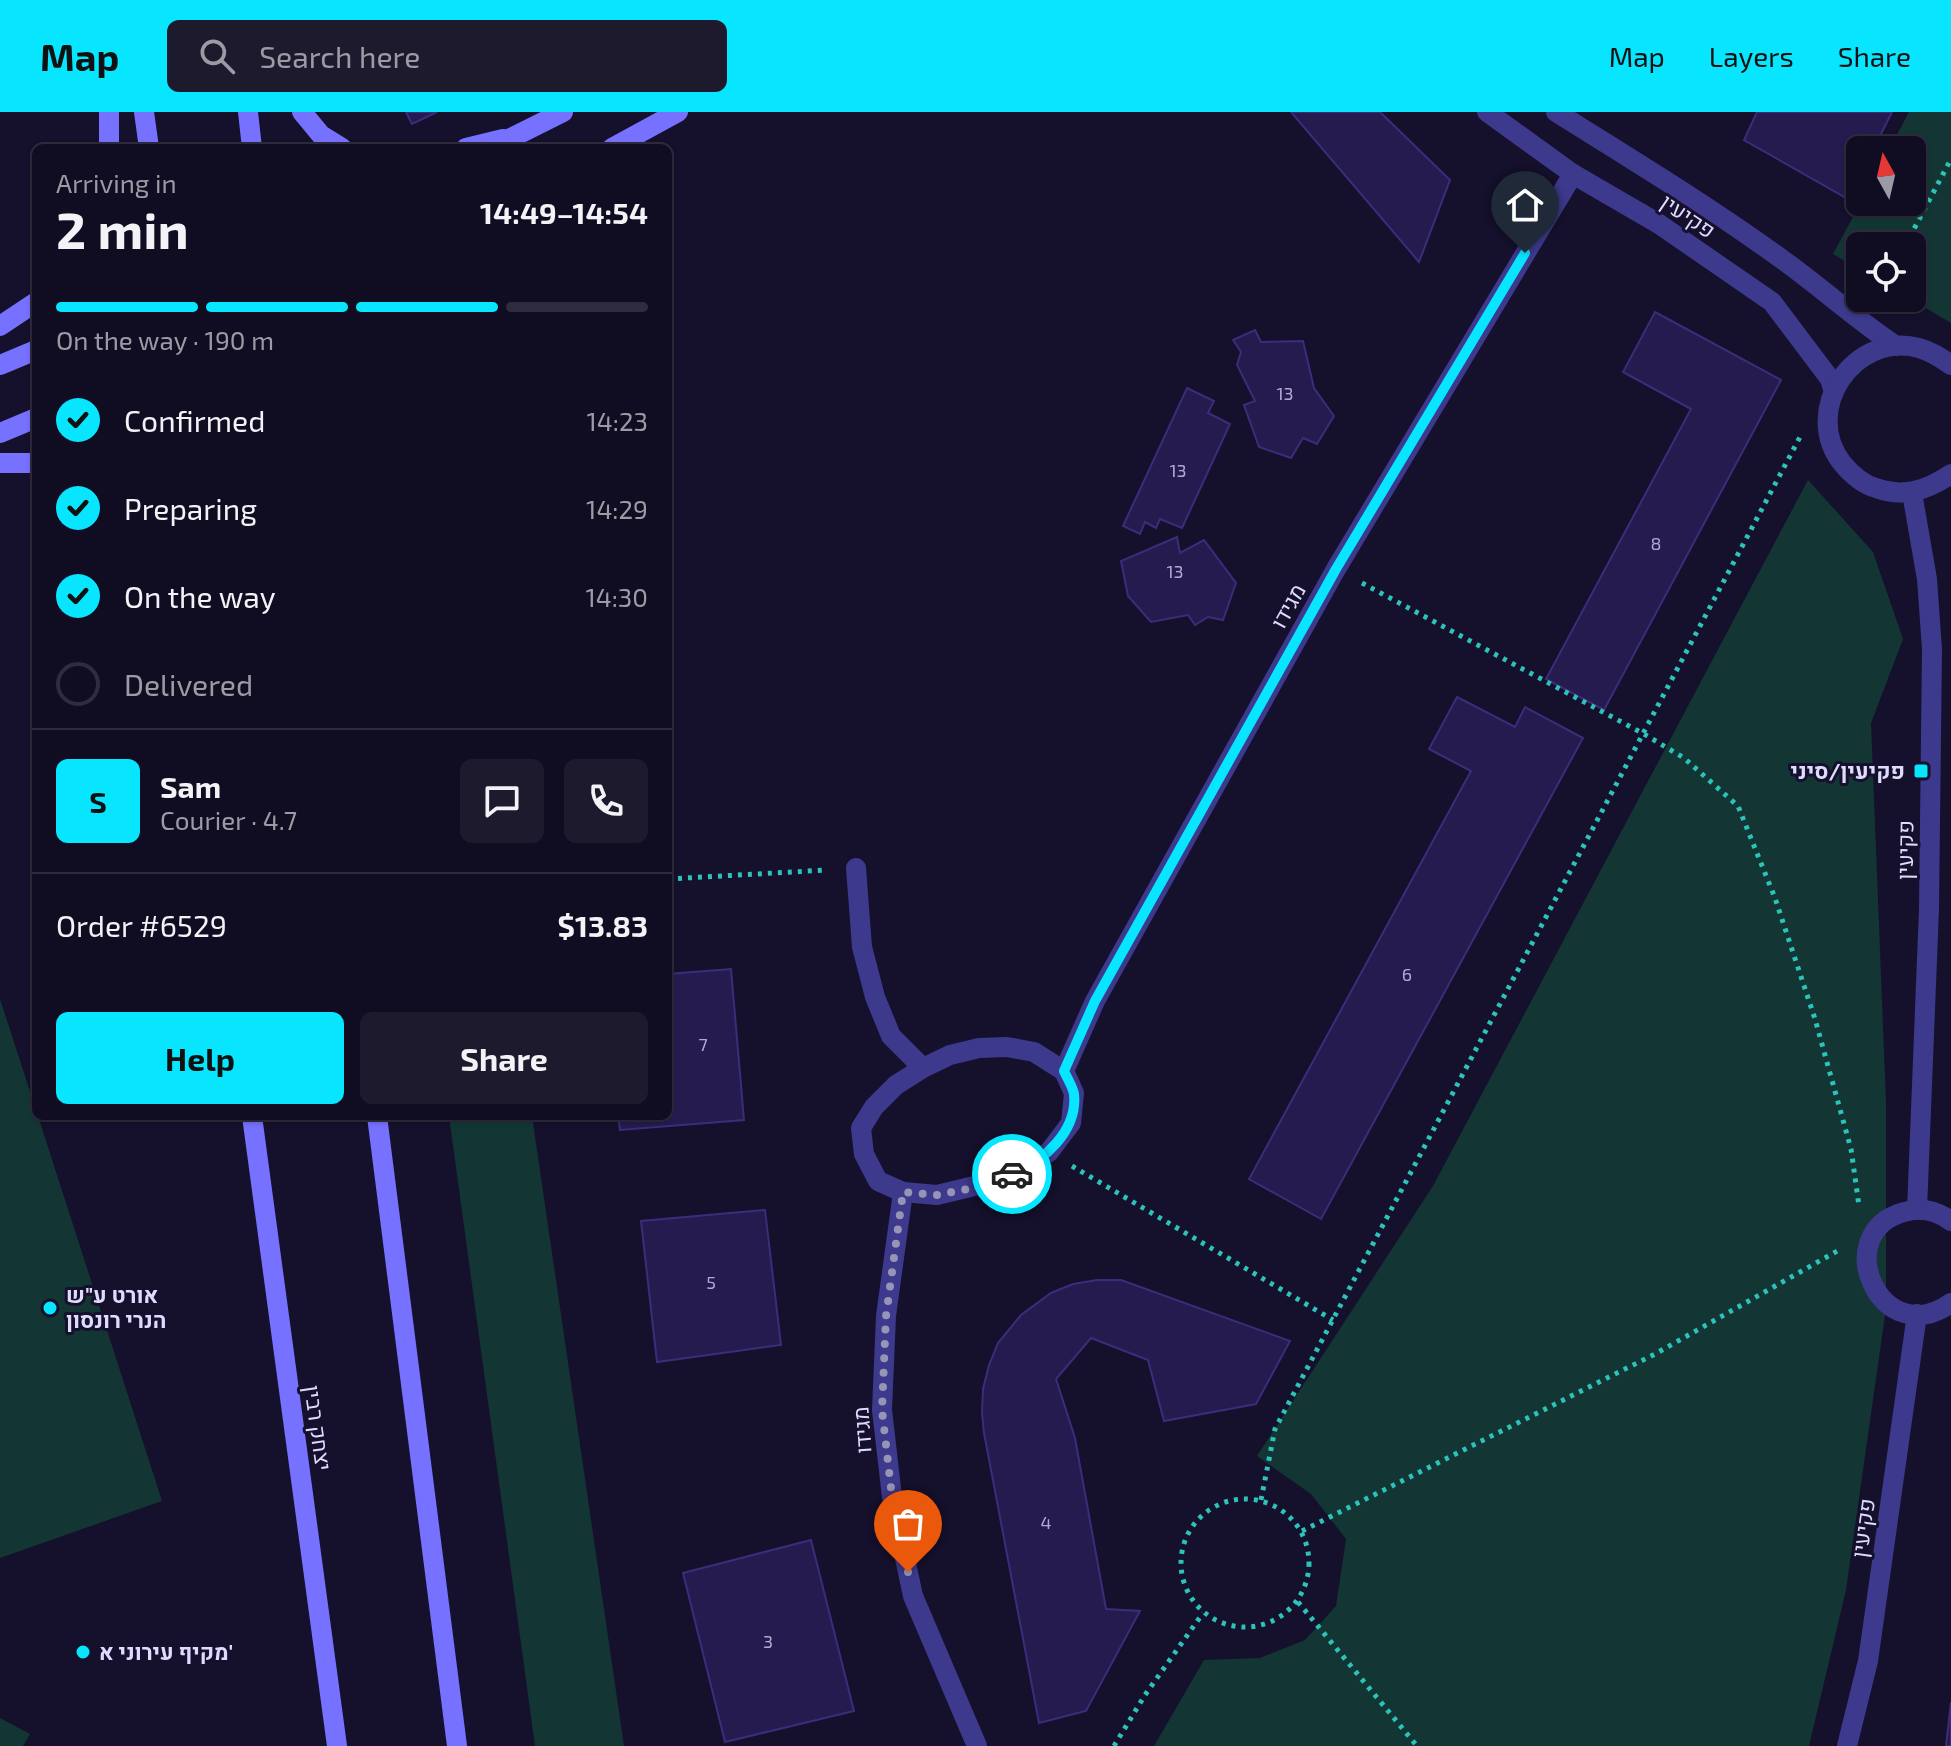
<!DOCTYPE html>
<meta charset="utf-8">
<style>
body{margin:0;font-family:"Exo 2",Heebo,sans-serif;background:#1e1a2e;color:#f1f3f6;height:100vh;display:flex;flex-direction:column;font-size:30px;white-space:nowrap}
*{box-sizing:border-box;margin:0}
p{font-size:26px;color:#9c9ba5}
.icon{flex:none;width:44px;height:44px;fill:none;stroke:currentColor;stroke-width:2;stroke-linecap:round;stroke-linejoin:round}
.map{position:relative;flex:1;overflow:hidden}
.sheet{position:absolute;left:32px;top:32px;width:640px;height:976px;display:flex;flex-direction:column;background:#100c21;border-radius:12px;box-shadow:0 2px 6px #0004,0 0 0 2px #302c3f}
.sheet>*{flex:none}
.needle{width:52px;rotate:352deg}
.tools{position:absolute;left:1846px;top:24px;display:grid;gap:16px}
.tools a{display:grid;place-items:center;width:80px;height:80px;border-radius:12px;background:#100c21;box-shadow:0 2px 6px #0004,0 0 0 2px #302c3f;font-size:40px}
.pin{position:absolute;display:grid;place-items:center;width:68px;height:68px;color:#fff;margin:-82px -34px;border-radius:50% 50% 50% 0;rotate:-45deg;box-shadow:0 0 8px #0007}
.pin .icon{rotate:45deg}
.courier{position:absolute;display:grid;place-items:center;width:80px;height:80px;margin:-40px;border:6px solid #07e5ff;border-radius:50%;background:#fff;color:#222;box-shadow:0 2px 10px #0007}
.head em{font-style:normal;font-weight:700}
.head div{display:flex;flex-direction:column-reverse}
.head{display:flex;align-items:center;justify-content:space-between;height:136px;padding:0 24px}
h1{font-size:52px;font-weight:700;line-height:60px}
.bar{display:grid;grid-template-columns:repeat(4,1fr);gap:12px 8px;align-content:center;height:96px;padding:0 24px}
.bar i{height:10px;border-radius:6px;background:#302c3f}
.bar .current{background:#07e5ff}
.bar p{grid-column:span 4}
.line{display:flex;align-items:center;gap:20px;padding:0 24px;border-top:2px solid #302c3f}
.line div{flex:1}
.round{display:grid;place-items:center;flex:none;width:84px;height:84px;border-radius:12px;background:#1e1a2e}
ol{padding:0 24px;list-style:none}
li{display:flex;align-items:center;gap:24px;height:88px}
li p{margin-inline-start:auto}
li .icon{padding:8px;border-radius:50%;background:#07e5ff;color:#111;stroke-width:4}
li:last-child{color:#9c9ba5}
li i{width:44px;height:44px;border:4px solid #302c3f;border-radius:50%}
.primary-button{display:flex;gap:16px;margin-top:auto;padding:16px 24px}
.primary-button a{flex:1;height:92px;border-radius:12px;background:#07e5ff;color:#111;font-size:32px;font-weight:700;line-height:92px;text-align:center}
.primary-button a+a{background:#1e1a2e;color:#f1f3f6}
header{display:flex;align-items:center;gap:48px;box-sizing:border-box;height:112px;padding:0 40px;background:#07e5ff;color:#111}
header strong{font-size:38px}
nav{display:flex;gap:44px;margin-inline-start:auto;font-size:28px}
.search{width:560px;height:72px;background:#1e1a2e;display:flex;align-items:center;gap:20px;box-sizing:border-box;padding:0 28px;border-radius:12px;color:#9c9ba5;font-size:30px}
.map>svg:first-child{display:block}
.green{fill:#133635}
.building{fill:#261b4e;stroke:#3c2c7b;stroke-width:2}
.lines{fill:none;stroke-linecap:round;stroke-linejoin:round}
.path{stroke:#2bc3ba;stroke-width:5;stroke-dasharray:4 6;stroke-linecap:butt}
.street{stroke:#3d398d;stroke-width:20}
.secondary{stroke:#7672ff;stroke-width:20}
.done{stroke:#9894b5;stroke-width:8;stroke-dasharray:0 14.4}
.route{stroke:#07e5ff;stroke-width:10}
.poi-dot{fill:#07e5ff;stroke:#15102c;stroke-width:3}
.labels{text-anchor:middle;stroke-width:6;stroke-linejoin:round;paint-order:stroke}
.number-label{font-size:18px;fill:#b1abd3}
.street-label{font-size:22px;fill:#dfdbff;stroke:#15102c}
.poi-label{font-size:22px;font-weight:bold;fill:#dfdbff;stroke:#15102c;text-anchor:start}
</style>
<header>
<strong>Map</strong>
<div class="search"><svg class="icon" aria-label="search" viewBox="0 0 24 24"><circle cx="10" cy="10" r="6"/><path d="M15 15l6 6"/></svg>Search here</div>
<nav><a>Map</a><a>Layers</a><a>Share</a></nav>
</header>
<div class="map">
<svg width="1951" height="1634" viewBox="0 0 1951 1634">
<rect width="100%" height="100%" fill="#15102c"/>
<g class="green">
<path d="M1909 0H1951V211L1909 186H1912V134H1860V158L1833 142 1861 90H1912V38H1889Z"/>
<path d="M1808 368 1873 440 1903 527 1871 611 1886 990V1196L1846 1478 1809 1634H1154L1204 1548 1260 1546 1305 1528 1336 1494 1346 1427 1311 1382 1257 1344 1433 1074Z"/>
<path d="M0 887 36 998V1004H38L162 1389 0 1446Z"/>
<path d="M449 1004H532L624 1634H535Z"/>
<path d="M0 1606 30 1622 23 1634H0Z"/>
</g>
<g class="building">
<path d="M406 0H437L412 12Z"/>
<path d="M1291 0H1380L1450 68 1419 150Z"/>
<path d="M1757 0H1892L1873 38H1860V63L1848 87 1744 28Z"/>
<path d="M1655 200 1781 268 1604 598 1546 567 1691 297 1623 260Z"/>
<path d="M1255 218 1261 230 1303 229 1314 276 1334 304 1317 332 1303 326 1291 346 1259 335 1244 293 1255 289 1237 253 1241 240 1233 228Z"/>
<path d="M1187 276 1214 289 1208 301 1230 312 1182 416 1160 407 1156 416 1145 410 1140 422 1123 414Z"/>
<path d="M1177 425 1180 441 1204 428 1236 471 1223 508 1208 505 1195 513 1188 503 1151 510 1128 484 1121 449Z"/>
<path d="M1457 585 1515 615 1525 595 1583 626 1321 1107 1249 1067 1471 659 1429 637Z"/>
<path d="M731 857 744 1008 620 1018 618 1004H668V862Z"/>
<path d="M765 1098 781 1233 657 1250 641 1109Z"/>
<path d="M1097 1168H1121L1290 1229 1256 1292 1164 1309 1148 1248 1091 1226 1056 1267 1075 1326 1106 1497 1140 1499 1086 1599 1039 1611 984 1321 982 1301 983 1277 989 1253 998 1231 1021 1203 1051 1181 1073 1172Z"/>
<path d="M811 1428 854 1599 725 1630 683 1461Z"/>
<path d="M1951 1590V1634H1946Z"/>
</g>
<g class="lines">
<g class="path">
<path d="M1905 134 1951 47"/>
<path d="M1362 471 1644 622 1684 646 1738 694 1775 786 1815 907 1851 1037 1859 1094"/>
<path d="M668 767 827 758"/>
<path d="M1072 1054 1333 1208"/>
<circle cx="1245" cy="1451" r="64"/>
<path d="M1261 1388 1275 1317 1800 325"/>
<path d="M1302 1419 1655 1242 1839 1138"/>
<path d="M1298 1490 1417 1634"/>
<path d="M1114 1634 1145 1583 1203 1501"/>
</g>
<g class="street">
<path d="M1487 0 1573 62 1659 112 1772 190 1830 267 1833 277"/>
<path d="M1556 0C1633 48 1710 95 1783 148 1822 176 1857 208 1896 234"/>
<path d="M1951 253C1941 246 1931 239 1919 236 1854 219 1801 298 1842 351 1851 362 1862 372 1876 376 1904 386 1927 378 1951 362"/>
<path d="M1912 381 1927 467 1932 537 1929 797 1917 1098"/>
<path d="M856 756 862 835 875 885 891 924 923 956"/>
<path d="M1007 935 1034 940 1064 959 1074 981 1071 1011 1049 1040 1024 1057 995 1069 937 1083 903 1080 878 1069 864 1042 861 1016 874 995 896 973 923 956 950 943 979 936Z"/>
<path d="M1064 959 1095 889 1336 457 1573 62"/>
<path d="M903 1080 886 1204 882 1298 892 1385 913 1484 977 1634"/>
<path d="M1951 1109C1937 1099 1921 1095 1904 1100 1828 1121 1881 1241 1951 1191"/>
<path d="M1847 1634 1868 1549 1917 1202"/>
</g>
<g class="secondary">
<path d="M109 0V36"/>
<path d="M144 0 149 36"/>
<path d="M248 0 252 36"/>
<path d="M302 0 321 23 342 36"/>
<path d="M466 36 503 27"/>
<path d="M491 36 563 0"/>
<path d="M612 36 678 0"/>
<path d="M0 214 36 190"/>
<path d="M0 253 36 238"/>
<path d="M0 321 36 306"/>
<path d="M0 351H36"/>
<path d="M252 1004 337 1634"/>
<path d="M377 1004 457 1634"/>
</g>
</g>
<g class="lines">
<path class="done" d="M908 1460 892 1385 882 1298 886 1204 903 1080 937 1083 968 1077 1012 1062"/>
<path class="route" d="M1012 1062C1043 1050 1078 1019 1074 982 1073 975 1067 966 1064 959L1095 889 1336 457 1525 141"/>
</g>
<g class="poi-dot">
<rect x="1913" y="651" width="16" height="16" rx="4"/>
<circle cx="50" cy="1196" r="8"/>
<circle cx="83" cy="1540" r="8"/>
</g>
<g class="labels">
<g class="number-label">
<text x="1285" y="288">13</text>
<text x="1178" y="365">13</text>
<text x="1656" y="438">8</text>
<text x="1175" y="466">13</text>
<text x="1407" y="869">6</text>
<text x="703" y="939">7</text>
<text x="711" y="1177">5</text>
<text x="1046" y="1417">4</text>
<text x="768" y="1536">3</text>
</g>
<g class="street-label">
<text transform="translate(1688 104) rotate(34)" y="8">פקיעין</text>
<text transform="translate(1288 494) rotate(-61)" y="8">מגידו</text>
<text transform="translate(1905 738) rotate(-89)" y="8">פקיעין</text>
<text transform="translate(318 1316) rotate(82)" y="8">יצחק רבין</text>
<text transform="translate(862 1318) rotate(-94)" y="8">מגידו</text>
<text transform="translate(1863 1416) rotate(-82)" y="8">פקיעין</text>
</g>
<g class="poi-label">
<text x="1905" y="667" text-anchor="end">פקיעין/סיני</text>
<text x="66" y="1191">אורט ע"ש<tspan x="66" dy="25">הנרי רונסון</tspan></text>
<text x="99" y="1548">מקיף עירוני א'</text>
</g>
</g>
</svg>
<div class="tools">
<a><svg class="needle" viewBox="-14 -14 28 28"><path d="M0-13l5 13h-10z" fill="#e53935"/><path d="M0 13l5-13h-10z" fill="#9c9ba5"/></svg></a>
<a><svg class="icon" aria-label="locate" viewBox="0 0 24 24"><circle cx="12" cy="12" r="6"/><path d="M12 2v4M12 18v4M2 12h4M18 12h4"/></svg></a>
</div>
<div class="pin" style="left:908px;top:1460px;background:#ea580c"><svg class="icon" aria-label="bag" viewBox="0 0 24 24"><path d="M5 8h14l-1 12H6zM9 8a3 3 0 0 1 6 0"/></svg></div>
<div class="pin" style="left:1525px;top:141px;background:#1f2937"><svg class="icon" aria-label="home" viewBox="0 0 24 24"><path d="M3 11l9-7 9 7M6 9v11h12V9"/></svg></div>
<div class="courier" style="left:1012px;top:1062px"><svg class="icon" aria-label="car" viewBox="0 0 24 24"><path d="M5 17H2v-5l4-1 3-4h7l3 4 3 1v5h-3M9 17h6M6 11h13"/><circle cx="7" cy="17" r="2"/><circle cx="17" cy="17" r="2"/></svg></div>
<section class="sheet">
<div class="head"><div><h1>2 min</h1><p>Arriving in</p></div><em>14:49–14:54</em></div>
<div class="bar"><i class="current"></i><i class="current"></i><i class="current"></i><i></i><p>On the way · 190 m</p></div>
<ol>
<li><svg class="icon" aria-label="check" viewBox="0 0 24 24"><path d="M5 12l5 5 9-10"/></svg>Confirmed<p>14:23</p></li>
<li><svg class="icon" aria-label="check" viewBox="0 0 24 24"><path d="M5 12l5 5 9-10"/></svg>Preparing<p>14:29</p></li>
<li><svg class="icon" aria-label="check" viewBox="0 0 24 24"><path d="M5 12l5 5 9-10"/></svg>On the way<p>14:30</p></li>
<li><i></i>Delivered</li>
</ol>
<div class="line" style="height:144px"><b class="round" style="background:#07e5ff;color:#111">S</b><div><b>Sam</b><p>Courier · 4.7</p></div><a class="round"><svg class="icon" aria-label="chat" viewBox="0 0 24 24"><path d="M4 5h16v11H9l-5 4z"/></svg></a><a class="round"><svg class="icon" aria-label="phone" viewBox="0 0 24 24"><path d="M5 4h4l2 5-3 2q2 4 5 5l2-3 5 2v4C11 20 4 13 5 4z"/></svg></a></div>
<div class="line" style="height:104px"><div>Order #6529</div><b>$13.83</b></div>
<div class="primary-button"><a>Help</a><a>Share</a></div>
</section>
</div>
